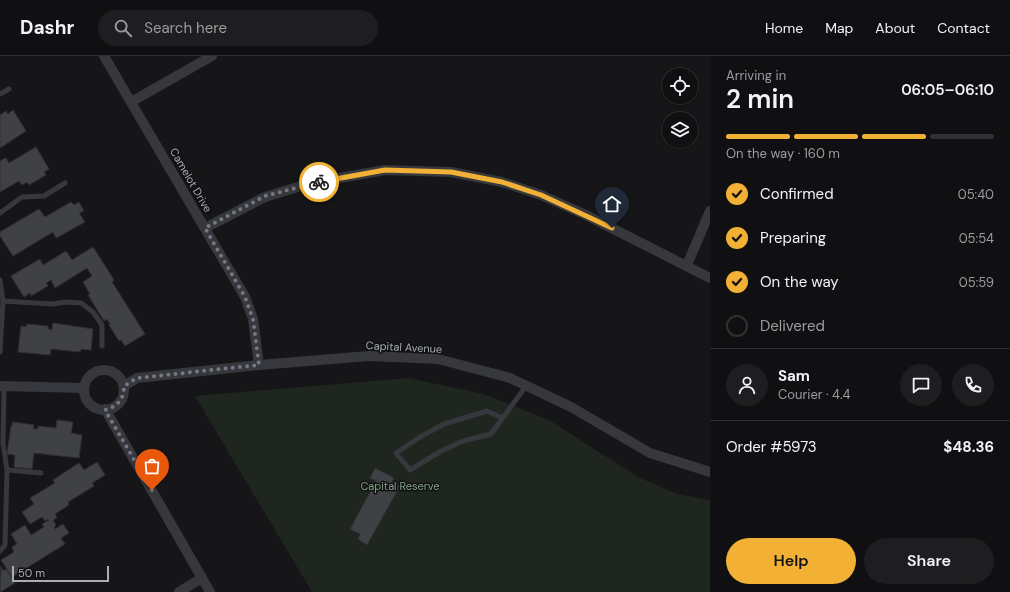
<!DOCTYPE html>
<meta charset="utf-8">
<style>
body{margin:0;font-family:"DM Sans",sans-serif;background:#1e1e20;color:#f1f3f6;height:100vh;display:flex;flex-direction:column;font-size:15px;white-space:nowrap}
*{box-sizing:border-box;margin:0}
p{font-size:13px;color:#9c9d9f}
.icon{flex:none;width:22px;height:22px;fill:none;stroke:currentColor;stroke-width:2;stroke-linecap:round;stroke-linejoin:round}
.map{position:relative;flex:1;overflow:hidden}
.details{display:flex;flex-direction:column;background:#101012;width:300px}
.details>*{flex:none}
.fabs{position:absolute;left:662px;top:12px;display:grid;gap:8px}
.fabs a{display:grid;place-items:center;width:36px;height:36px;border-radius:50%;background:#101012;box-shadow:0 1px 3px #0004,0 0 0 1px #303032;font-size:20px}
.scale{position:absolute;left:12px;bottom:10px;width:97px;box-sizing:border-box;padding-left:4px;border:2px solid #a8adb8;border-top:0;font-size:11px;line-height:14px;white-space:nowrap;color:#a8adb8;-webkit-text-stroke:3px #111113;paint-order:stroke}
.pin{position:absolute;display:grid;place-items:center;width:34px;height:34px;color:#fff;margin:-41px -17px;border-radius:50% 50% 50% 0;rotate:-45deg;box-shadow:0 0 4px #0007}
.pin .icon{rotate:45deg}
.courier{position:absolute;display:grid;place-items:center;width:40px;height:40px;margin:-20px;border:3px solid #f2b134;border-radius:50%;background:#fff;color:#222;box-shadow:0 1px 5px #0007}
.headline em{font-style:normal;font-weight:600}
.headline div{display:flex;flex-direction:column-reverse}
.headline{display:flex;align-items:center;justify-content:space-between;height:68px;padding:0 16px}
h1{font-size:26px;font-weight:600;line-height:30px}
.bar{display:grid;grid-template-columns:repeat(4,1fr);gap:6px 4px;align-content:center;height:48px;padding:0 16px}
.bar i{height:5px;border-radius:3px;background:#303032}
.bar .selected{background:#f2b134}
.bar p{grid-column:span 4}
.line{display:flex;align-items:center;gap:10px;padding:0 16px;border-top:1px solid #303032}
.line div{flex:1}
.round{display:grid;place-items:center;flex:none;width:42px;height:42px;border-radius:21px;background:#1e1e20}
ol{padding:0 16px;list-style:none}
li{display:flex;align-items:center;gap:12px;height:44px}
li p{margin-inline-start:auto}
li .icon{padding:4px;border-radius:50%;background:#f2b134;color:#111;stroke-width:4}
li:last-child{color:#9c9d9f}
li i{width:22px;height:22px;border:2px solid #303032;border-radius:50%}
.cta{display:flex;gap:8px;margin-top:auto;padding:8px 16px}
.cta a{flex:1;height:46px;border-radius:24px;background:#f2b134;color:#111;font-size:16px;font-weight:600;line-height:46px;text-align:center}
.cta a+a{background:#1e1e20;color:#f1f3f6}
header{display:flex;align-items:center;gap:24px;box-sizing:border-box;height:56px;padding:0 20px;background:#101012;border-bottom:1px solid #303032}
header strong{font-size:19px}
nav{display:flex;gap:22px;margin-inline-start:auto;font-size:14px}
.search{width:280px;height:36px;background:#1e1e20;display:flex;align-items:center;gap:10px;box-sizing:border-box;padding:0 14px;border-radius:22px;color:#9c9d9f;font-size:15px}
main{display:flex;flex:1;min-height:0}
.map>svg:first-child{display:block}
.green{fill:#1e261f}
.building{fill:#404145;stroke:#303034}
.lines{fill:none;stroke-linecap:round;stroke-linejoin:round}
.service{stroke:#37383d;stroke-width:5}
.minor{stroke:#37383d;stroke-width:10}
.done{stroke:#757880;stroke-width:4;stroke-dasharray:0 7.2}
.route{stroke:#f2b134;stroke-width:5}
.labels{text-anchor:middle;stroke-width:3;stroke-linejoin:round;paint-order:stroke}
.street-label{font-size:11px;fill:#a8adb8;stroke:#111113}
.park-label{font-size:11px;fill:#7fa381;stroke:#111113}
</style>
<header>
<strong>Dashr</strong>
<div class="search"><svg class="icon" aria-label="search" viewBox="0 0 24 24"><circle cx="10" cy="10" r="6"/><path d="M15 15l6 6"/></svg>Search here</div>
<nav><a>Home</a><a>Map</a><a>About</a><a>Contact</a></nav>
</header>
<main>
<div class="map">
<svg width="710" height="536" viewBox="0 0 710 536">
<rect width="100%" height="100%" fill="#161618"/>
<path class="green" d="M408 322 484 338 549 364 638 421 677 438 710 444V536H312L195 340Z"/>
<g class="building">
<path d="M13 54 26 75 0 92V59L6 55 8 58Z"/>
<path d="M36 91 49 113 44 116 46 119 29 129 27 126 22 129 19 125 0 136V105L6 102 9 107Z"/>
<path d="M71 146 74 149 79 146 84 155 79 157 85 166 56 182 53 176 13 200 0 180V176L39 153 45 161Z"/>
<path d="M93 191 114 224 112 226 145 278 125 290 121 284 119 285 109 269 110 268 107 263 104 265 88 239 90 238 83 226 92 220 87 212 55 232 51 224 46 227 48 230 31 240 30 237 24 241 11 220 40 203 43 209 66 195 72 204Z"/>
<path d="M53 267 93 273 91 294 81 293 80 296 51 293 50 299 18 296 21 270 26 271 27 268 48 270V273L52 274Z"/>
<path d="M57 364 73 366 71 377 82 379 79 402 34 397 32 413 14 411 15 399 7 398 11 370H12L13 366 34 369 33 373H38V370L56 372Z"/>
<path d="M97 406 105 419 92 427 94 430 68 446 69 449 55 458 57 462 53 464 56 469 54 471 55 473 63 468 69 477 61 482 65 488 12 521 1 504 14 496 12 491 17 488 11 478 25 469 31 479 44 471 42 468 49 464 48 463 45 465 42 461 30 468 22 456 34 448 30 442 55 427 53 424 79 407 84 414Z"/>
<path d="M375 412 394 422 392 426 400 430 367 489 358 483 360 478 350 473 376 425 370 422Z"/>
<path d="M1 510 3 515 6 513 15 527 0 536Z"/>
</g>
<g class="lines">
<g class="service">
<path d="M0 38 9 33"/>
<path d="M0 157 22 141 44 140 65 127"/>
<path d="M0 224 3 245 0 296"/>
<path d="M3 245 53 248 66 246 81 247 93 256 102 269V290"/>
<path d="M502 362 487 355 444 368 420 381 396 397 410 414 441 395 463 385 491 378 526 330"/>
<path d="M7 414 41 417"/>
<path d="M0 495 5 489 7 414 3 387 4 330"/>
</g>
<g class="minor">
<path d="M104 0 245 241 253 263 259 309"/>
<path d="M131 46 212 0"/>
<path d="M205 172 265 141 311 127 385 114 451 116 502 126 541 139 586 159 710 222"/>
<path d="M687 209 710 155"/>
<circle cx="104" cy="334" r="20"/>
<path d="M0 330 84 332"/>
<path d="M124 330 137 322 259 309 369 300 438 303 510 322 571 351 650 397 710 416"/>
<path d="M105 353 210 536"/>
<path d="M179 536 202 522"/>
</g>
</g>
<g class="lines">
<path class="done" d="M152 434 105 354C118 350 124 343 124 330L137 322 259 309 253 263 245 241 205 172 265 140 319 126"/>
<path class="route" d="M319 126 385 114 451 116 502 126 541 139 612 172"/>
</g>
<g class="labels">
<g class="street-label">
<text transform="translate(191 124) rotate(60)" y="4">Camelot Drive</text>
<text transform="translate(404 291) rotate(3)" y="4">Capital Avenue</text>
</g>
<g class="park-label">
<text x="400" y="434">Capital Reserve</text>
</g>
</g>
</svg>
<div class="fabs">
<a><svg class="icon" aria-label="locate" viewBox="0 0 24 24"><circle cx="12" cy="12" r="6"/><path d="M12 2v4M12 18v4M2 12h4M18 12h4"/></svg></a>
<a><svg class="icon" aria-label="layers" viewBox="0 0 24 24"><path d="M12 4l9 5-9 5-9-5zM3 14l9 5 9-5"/></svg></a>
</div>
<div class="scale">50 m</div>
<div class="pin" style="left:152px;top:434px;background:#ea580c"><svg class="icon" aria-label="bag" viewBox="0 0 24 24"><path d="M5 8h14l-1 12H6zM9 8a3 3 0 0 1 6 0"/></svg></div>
<div class="pin" style="left:612px;top:172px;background:#1f2937"><svg class="icon" aria-label="home" viewBox="0 0 24 24"><path d="M3 11l9-7 9 7M6 9v11h12V9"/></svg></div>
<div class="courier" style="left:319px;top:126px"><svg class="icon" aria-label="bike" viewBox="0 0 24 24"><circle cx="6" cy="16" r="4"/><circle cx="18" cy="16" r="4"/><path d="M6 16l4-8h5l3 8M10 8l3 8H6M13 5h3"/></svg></div>
</div>
<section class="details">
<div class="headline"><div><h1>2 min</h1><p>Arriving in</p></div><em>06:05–06:10</em></div>
<div class="bar"><i class="selected"></i><i class="selected"></i><i class="selected"></i><i></i><p>On the way · 160 m</p></div>
<ol>
<li><svg class="icon" aria-label="check" viewBox="0 0 24 24"><path d="M5 12l5 5 9-10"/></svg>Confirmed<p>05:40</p></li>
<li><svg class="icon" aria-label="check" viewBox="0 0 24 24"><path d="M5 12l5 5 9-10"/></svg>Preparing<p>05:54</p></li>
<li><svg class="icon" aria-label="check" viewBox="0 0 24 24"><path d="M5 12l5 5 9-10"/></svg>On the way<p>05:59</p></li>
<li><i></i>Delivered</li>
</ol>
<div class="line" style="height:72px"><a class="round"><svg class="icon" aria-label="person" viewBox="0 0 24 24"><circle cx="12" cy="8" r="4"/><path d="M4 21q1-7 8-7t8 7"/></svg></a><div><b>Sam</b><p>Courier · 4.4</p></div><a class="round"><svg class="icon" aria-label="chat" viewBox="0 0 24 24"><path d="M4 5h16v11H9l-5 4z"/></svg></a><a class="round"><svg class="icon" aria-label="phone" viewBox="0 0 24 24"><path d="M5 4h4l2 5-3 2q2 4 5 5l2-3 5 2v4C11 20 4 13 5 4z"/></svg></a></div>
<div class="line" style="height:52px"><div>Order #5973</div><b>$48.36</b></div>
<div class="cta"><a>Help</a><a>Share</a></div>
</section>
</main>
